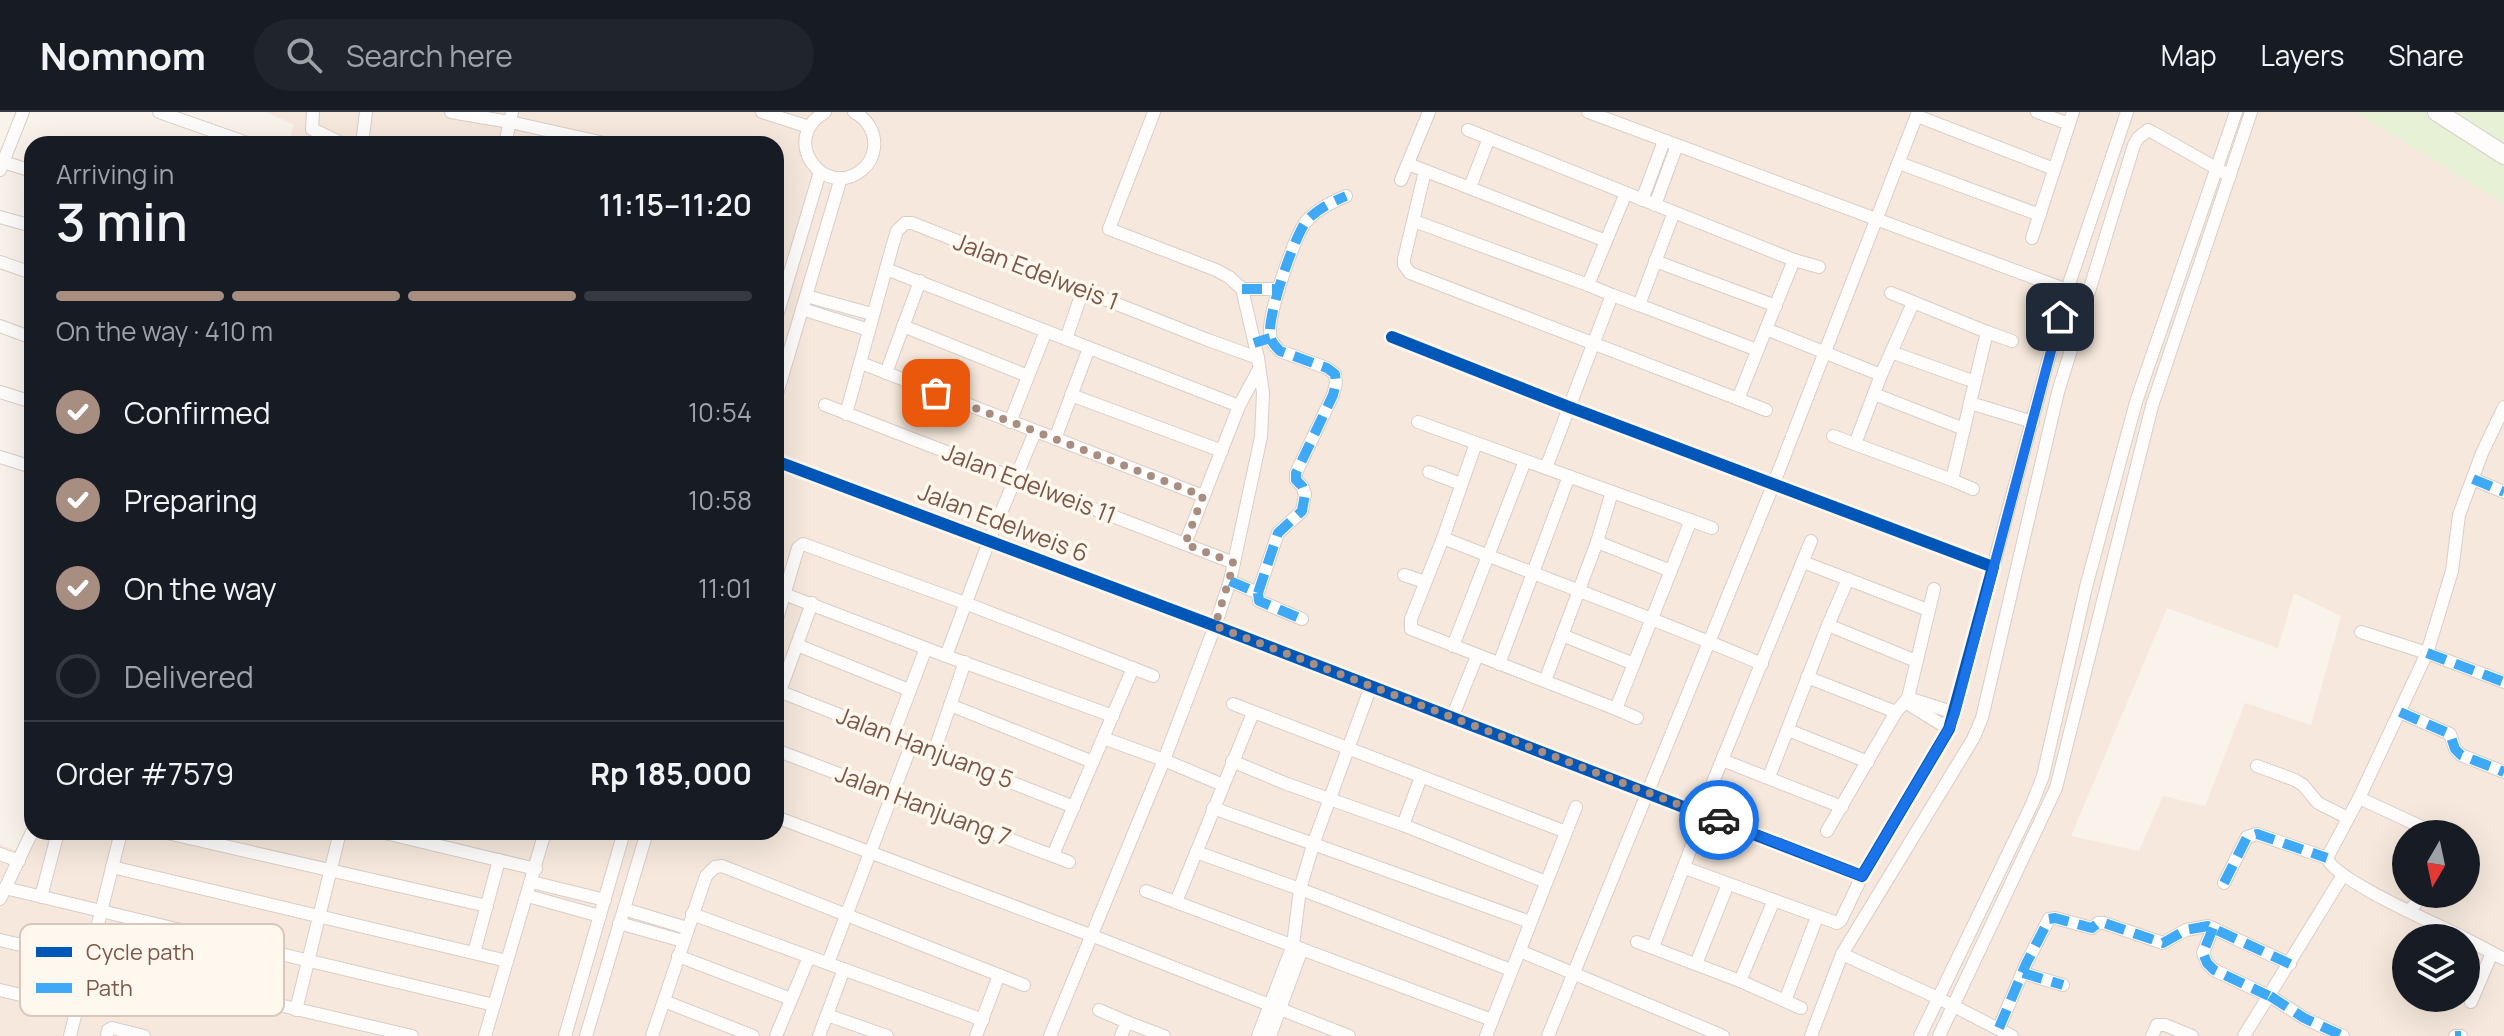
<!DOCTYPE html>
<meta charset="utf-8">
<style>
body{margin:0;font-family:Manrope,sans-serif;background:#20242c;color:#f1f3f6;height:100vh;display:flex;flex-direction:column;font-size:30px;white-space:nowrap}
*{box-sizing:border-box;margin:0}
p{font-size:26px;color:#9ea1a6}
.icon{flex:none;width:44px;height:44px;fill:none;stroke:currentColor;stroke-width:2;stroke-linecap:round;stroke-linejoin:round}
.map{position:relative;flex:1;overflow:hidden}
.sheet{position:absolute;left:24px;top:24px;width:760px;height:704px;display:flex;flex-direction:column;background:#171b24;border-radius:24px;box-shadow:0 8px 32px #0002}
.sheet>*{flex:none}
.needle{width:52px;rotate:189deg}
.buttons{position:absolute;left:2392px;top:708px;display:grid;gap:16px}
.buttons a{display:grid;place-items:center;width:88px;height:88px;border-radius:50%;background:#171b24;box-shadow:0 8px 32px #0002;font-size:40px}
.pin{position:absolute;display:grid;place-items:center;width:68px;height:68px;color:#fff;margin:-34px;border-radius:16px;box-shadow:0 4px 12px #0006}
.courier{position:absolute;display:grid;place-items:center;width:80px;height:80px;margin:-40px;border:6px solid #1a73e8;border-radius:50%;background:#fff;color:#222;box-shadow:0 2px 10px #0007}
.summary em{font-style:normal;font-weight:600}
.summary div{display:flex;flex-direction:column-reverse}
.summary{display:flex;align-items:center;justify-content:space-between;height:136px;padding:0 32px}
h1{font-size:52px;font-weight:600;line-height:60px}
.bar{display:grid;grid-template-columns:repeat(4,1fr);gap:12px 8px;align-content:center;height:96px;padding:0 32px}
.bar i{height:10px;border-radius:6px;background:#363941}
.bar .current{background:#a88d81}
.bar p{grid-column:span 4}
.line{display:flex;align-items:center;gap:20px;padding:0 32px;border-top:2px solid #363941}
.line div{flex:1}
ol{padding:0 32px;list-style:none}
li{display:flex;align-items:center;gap:24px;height:88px}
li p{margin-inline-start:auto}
li .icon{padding:8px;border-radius:50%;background:#a88d81;color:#fff;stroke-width:4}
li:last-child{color:#9ea1a6}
li i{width:44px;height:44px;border:4px solid #363941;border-radius:50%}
header{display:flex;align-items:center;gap:48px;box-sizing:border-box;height:112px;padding:0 40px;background:#171b24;border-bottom:2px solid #363941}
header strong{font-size:38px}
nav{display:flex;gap:44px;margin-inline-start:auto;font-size:28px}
.search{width:560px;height:72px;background:#20242c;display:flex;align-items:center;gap:20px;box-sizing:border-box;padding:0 28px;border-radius:44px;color:#9ea1a6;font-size:30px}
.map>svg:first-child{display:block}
.residential{fill:#f6e8dc;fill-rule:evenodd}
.green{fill:#e6f1d5}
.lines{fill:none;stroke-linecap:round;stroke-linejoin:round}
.street-casing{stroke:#d8cec8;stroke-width:14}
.secondary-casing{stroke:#dad0c9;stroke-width:20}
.street{stroke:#fefdfc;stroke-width:12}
.secondary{stroke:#fefdfc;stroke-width:18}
.quiet{stroke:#3fa9f5;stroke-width:10;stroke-dasharray:20 10;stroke-linecap:butt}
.cycleway-casing{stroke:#fff8ef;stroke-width:17}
.cycleway{stroke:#0057b8;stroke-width:12}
.done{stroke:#a88d81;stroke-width:8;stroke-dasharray:0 14.4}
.route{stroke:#1a73e8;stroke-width:10}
.labels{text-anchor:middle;stroke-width:7;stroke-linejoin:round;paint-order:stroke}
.street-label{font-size:24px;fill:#7c5647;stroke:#fff8ef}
.key{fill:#fff8ef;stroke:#d8c7bd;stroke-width:2}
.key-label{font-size:22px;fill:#7c5647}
</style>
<header>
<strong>Nomnom</strong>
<div class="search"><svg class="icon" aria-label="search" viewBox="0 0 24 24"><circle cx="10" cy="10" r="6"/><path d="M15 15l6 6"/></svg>Search here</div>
<nav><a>Map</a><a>Layers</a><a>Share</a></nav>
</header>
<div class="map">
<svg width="2504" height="924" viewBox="0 0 2504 924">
<rect width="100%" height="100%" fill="#f9f3ec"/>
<path class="residential" d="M266 0H2356L2504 92V924H0V732L22 741 32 720H776V32H288L294 13ZM2294 481 2341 504 2311 613 2245 591 2205 694 2163 684 2139 739 2071 724 2167 496 2278 536ZM2406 722H2466V782H2406ZM2406 826H2466V886H2406Z"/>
<path class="green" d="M2356 0H2504V92Z"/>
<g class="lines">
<defs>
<g id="street">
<path d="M159 0 250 32"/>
<path d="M313 0 312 17 343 32"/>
<path d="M451 0 510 10 609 32"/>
<path d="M762 0 809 15"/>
<path d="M825 0C778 27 825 90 863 57 869 52 873 44 874 36 876 20 867 7 854 0"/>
<path d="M1588 0 2067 178"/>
<path d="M2037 0 2069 12"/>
<path d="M1917 4 2054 57"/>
<path d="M1468 18 1794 148 1819 155"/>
<path d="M362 32 366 0"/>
<path d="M505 32 512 0"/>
<path d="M3 50 32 59"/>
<path d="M1899 51 2040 103"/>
<path d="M1408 52 1606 129 1588 173 1414 109"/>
<path d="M0 58 23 0"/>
<path d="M1425 59 1404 147V153L1410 161 1738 287 1766 217 1881 263"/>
<path d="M1401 68 1429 0"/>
<path d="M1470 75 1489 26"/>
<path d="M1642 88 1664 29"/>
<path d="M1655 93 1677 33"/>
<path d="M0 105 32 114"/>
<path d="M2032 126 2073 0"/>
<path d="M1606 129 1626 81"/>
<path d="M1655 149 1776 194"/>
<path d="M0 150 32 161"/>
<path d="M886 157 1239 294"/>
<path d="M1242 177H1279"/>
<path d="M1891 181 1987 220"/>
<path d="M1612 183 1639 193 1674 100"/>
<path d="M806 184 872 202"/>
<path d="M1639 193 1757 238"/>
<path d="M802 197 869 218"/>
<path d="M776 207 820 60"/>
<path d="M0 214 32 226"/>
<path d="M903 214 1028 264"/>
<path d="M1766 217 1794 148"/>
<path d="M1066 227 1083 178"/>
<path d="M1891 240 1975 270"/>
<path d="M861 251 1203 384"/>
<path d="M886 261 920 169"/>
<path d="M0 280 32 290"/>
<path d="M1874 282 1964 317"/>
<path d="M1071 283 1222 339"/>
<path d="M776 285 841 66"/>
<path d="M1738 287 1766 298"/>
<path d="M1970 291 1987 220 2012 229"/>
<path d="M825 293 1234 451"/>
<path d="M846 302 892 135 897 119 905 111H912L1208 228 1258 246"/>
<path d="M1010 310 1046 219"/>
<path d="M1418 310 1712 416"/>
<path d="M1833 324 1952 368"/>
<path d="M1055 327 1089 236"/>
<path d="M1855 332 1881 263 1913 191"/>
<path d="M0 345 32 355"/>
<path d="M776 349 1215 514 1862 764 1949 617 1993 455 1569 295 1392 225"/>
<path d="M1546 356 1612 183 1588 173"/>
<path d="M1429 360 1461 372"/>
<path d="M2473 367 2504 380"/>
<path d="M1973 377 1952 368 1970 291 2033 310"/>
<path d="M1691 408 1616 597 1411 517V507L1443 426C1549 468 1657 507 1762 552"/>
<path d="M1443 426 1476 331"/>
<path d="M1811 429 1722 648 1842 695"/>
<path d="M1597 430 1671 459"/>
<path d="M1185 432 1239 294 1259 257"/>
<path d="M1803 450 1928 498"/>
<path d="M1993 455 2067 178 2127 0"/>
<path d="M1404 463 1425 470"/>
<path d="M1230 469 1258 481 1259 489 1302 507"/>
<path d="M1258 481 1278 421 1302 399 1305 382 1302 374 1296 368V361L1333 283 1336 271 1335 262 1327 256 1280 239C1275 234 1271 230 1270 223 1268 201 1293 129 1305 111 1315 98 1332 90 1346 84"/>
<path d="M784 482 946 544 1113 604"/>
<path d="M776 510 798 436 803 432 965 491 1153 564"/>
<path d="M1828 513 1916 549"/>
<path d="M2361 520 2427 541 2504 570"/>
<path d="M1562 523 1634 552"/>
<path d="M797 533 909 578"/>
<path d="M1453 534 1525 349"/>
<path d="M946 544 989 429 1035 320"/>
<path d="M1499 552 1569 364"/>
<path d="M1807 565 1896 600"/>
<path d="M1545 569 1597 430 1612 380"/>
<path d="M776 578 1074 695"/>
<path d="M780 579 812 491"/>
<path d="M1908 586 1955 601"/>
<path d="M1905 590 1949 617"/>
<path d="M1233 592 1566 720"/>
<path d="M950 593 1093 650"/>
<path d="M1616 597 1637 606"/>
<path d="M2400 600 2450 622 2455 637 2461 643 2504 660"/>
<path d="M1452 606 1477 544"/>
<path d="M1788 618 1868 650"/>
<path d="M893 623 926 536"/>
<path d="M1103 626 1164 648 1223 673"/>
<path d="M776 638 1069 750"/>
<path d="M934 640 965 550"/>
<path d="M1232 649 1287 672 1403 713 1546 770"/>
<path d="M2257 654 2295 668 2303 673 2318 691 2348 706"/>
<path d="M1769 665 1828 513 1848 467"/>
<path d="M1713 670 1722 648"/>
<path d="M2359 686 2437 722"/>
<path d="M1213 696 1530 810"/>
<path d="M776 705 1093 824 1349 924"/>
<path d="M1403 713 1421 665"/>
<path d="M1827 719 1896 600 1908 586 1934 477"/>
<path d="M163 720 487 794"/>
<path d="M381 720 536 757"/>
<path d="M1196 740 1300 777 1511 858"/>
<path d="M0 742 19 749"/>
<path d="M1053 743 1133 556"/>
<path d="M112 755 507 849"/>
<path d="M1685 756 1837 811 1841 808 1862 764"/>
<path d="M532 770 605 788"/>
<path d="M2224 771 2247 725 2257 722 2327 746"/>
<path d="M5 776 494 893"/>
<path d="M1146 779 1492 908"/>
<path d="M528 784 600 804"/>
<path d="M41 785 58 720"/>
<path d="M0 787 32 720"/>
<path d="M1176 790 1253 601"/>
<path d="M624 797 687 816"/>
<path d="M2409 799 2424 782"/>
<path d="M692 802 983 908"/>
<path d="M619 811 683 829"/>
<path d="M2213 816 2203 841 2207 851 2214 858 2269 884"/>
<path d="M2464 826C2439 813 2334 768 2327 746L2359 686 2427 541 2452 459 2459 403 2482 341 2504 295"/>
<path d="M2466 827 2504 847"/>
<path d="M0 828 412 924"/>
<path d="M1637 830 1740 869 1801 896"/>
<path d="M1653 835 1704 702"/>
<path d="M1520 839 1723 924"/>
<path d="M474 841 499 748"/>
<path d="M1842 842 1973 627 1982 606 2058 280 2134 33 2138 26 2148 18 2154 21 2230 64"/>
<path d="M678 844 791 887"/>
<path d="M828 851 912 631"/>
<path d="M1696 852 1728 772"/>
<path d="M2023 861 2063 873"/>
<path d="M999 863 1024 873"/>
<path d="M1740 869 1774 788"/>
<path d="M0 878 77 896"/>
<path d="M2270 884 2304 906 2343 924"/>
<path d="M664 889 753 924"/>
<path d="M1785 889 1817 805"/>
<path d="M2471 890 2492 841"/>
<path d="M296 898 340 720"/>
<path d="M1099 898 1127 910"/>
<path d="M827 903 887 924"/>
<path d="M1999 916 2026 852 2049 807 2055 806 2092 816 2098 811H2104L2163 831 2186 818 2208 814 2290 852"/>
<path d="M70 924 121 720"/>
<path d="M107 924 108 918 112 916 144 924"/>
<path d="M485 924 545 720"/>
<path d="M565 924 624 720"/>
<path d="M586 924 647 720"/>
<path d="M652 924 706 764 715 755 722 754 999 863 976 924"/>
<path d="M776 924 809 845"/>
<path d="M819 924 844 857"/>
<path d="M1050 924 1164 648 1215 514 1230 469 1261 325 1263 281 1258 246 1242 177 1229 165 1216 158 1109 117 1154 0"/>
<path d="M1121 924 1127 910 1164 924"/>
<path d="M1258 924 1293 833 1300 777 1314 730 1371 574"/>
<path d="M1270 924 1302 837"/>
<path d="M1486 924 1576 695"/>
<path d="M1548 924 1774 371 1918 0"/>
<path d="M1811 924 1842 842 1938 886 2012 924"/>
<path d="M1920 924 2032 692 2043 664 2086 475 2136 290 2236 0"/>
<path d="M1939 924 2056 676 2152 294 2251 0"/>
<path d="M2152 924 2157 913H2165L2192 924"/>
<path d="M2244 924 2343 763"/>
<path d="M2455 924H2461"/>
</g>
<path id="secondary" d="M2437 0 2504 43"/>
</defs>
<use href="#street" class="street-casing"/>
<use href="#secondary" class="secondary-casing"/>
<use href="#street" class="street"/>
<use href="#secondary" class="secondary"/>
<g class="quiet">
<path d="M1242 177H1279"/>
<path d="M1254 231 1270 226"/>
<path d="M2473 367 2504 380"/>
<path d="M1230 469 1258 481 1259 489 1302 507"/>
<path d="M1258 481 1278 421 1302 399 1305 382 1302 374 1296 368V361L1333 283 1336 271 1335 262 1327 256 1280 239C1275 234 1271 230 1270 223 1268 201 1293 129 1305 111 1315 98 1332 90 1346 84"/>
<path d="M2427 541 2504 570"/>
<path d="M2400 600 2450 622 2455 637 2461 643 2504 660"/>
<path d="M2224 771 2247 725 2257 722 2327 746"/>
<path d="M2213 816 2203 841 2207 851 2214 858 2269 884"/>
<path d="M2023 861 2063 873"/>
<path d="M2270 884 2304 906 2343 924"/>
<path d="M1999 916 2026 852 2049 807 2055 806 2092 816 2098 811H2104L2163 831 2186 818 2208 814 2290 852"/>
<path d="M2455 924H2461"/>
</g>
<defs>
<path id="cycleway" d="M776 349 1215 514 1862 764 1949 617 1993 455 1569 295 1392 225"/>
</defs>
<use href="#cycleway" class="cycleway-casing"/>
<use href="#cycleway" class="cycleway"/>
</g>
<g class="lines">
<path class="done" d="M936 281 1203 384 1185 432 1234 451 1215 514 1719 708"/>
<path class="route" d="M1719 708 1862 764 1949 617 1955 601 2060 205"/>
</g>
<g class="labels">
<g class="street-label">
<text transform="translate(1036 160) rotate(21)" y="8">Jalan Edelweis 1</text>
<text transform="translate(1029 372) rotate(21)" y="8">Jalan Edelweis 11</text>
<text transform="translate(1003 411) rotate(21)" y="8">Jalan Edelweis 6</text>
<text transform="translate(925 636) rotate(21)" y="8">Jalan Hanjuang 5</text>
<text transform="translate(923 694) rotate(21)" y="8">Jalan Hanjuang 7</text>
</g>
</g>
<rect x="20" y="812" width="264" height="92" rx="12" class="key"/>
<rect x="36" y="835" width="36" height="10" fill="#0057b8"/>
<rect x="36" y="871" width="36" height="10" fill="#3fa9f5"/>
<g class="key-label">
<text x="86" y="848">Cycle path</text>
<text x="86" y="884">Path</text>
</g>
</svg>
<div class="buttons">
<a><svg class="needle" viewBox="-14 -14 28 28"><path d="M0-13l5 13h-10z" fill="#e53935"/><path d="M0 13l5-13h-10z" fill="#9ea1a6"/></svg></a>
<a><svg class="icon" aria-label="layers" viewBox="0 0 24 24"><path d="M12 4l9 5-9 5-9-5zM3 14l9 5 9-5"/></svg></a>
</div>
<div class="pin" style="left:936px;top:281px;background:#ea580c"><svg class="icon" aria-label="bag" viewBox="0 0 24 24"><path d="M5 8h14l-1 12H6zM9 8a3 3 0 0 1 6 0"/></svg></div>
<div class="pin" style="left:2060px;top:205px;background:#1f2937"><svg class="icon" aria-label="home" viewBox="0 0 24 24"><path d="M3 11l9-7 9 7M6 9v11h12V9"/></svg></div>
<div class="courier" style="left:1719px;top:708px"><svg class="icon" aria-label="car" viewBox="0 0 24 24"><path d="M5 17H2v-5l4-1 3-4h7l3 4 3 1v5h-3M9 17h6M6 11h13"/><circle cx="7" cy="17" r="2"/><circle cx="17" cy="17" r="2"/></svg></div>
<section class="sheet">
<div class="summary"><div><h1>3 min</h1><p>Arriving in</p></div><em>11:15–11:20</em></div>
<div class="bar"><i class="current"></i><i class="current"></i><i class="current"></i><i></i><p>On the way · 410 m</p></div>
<ol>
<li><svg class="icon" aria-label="check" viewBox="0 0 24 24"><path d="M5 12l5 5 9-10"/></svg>Confirmed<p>10:54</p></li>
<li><svg class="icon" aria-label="check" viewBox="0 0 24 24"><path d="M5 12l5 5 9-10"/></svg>Preparing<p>10:58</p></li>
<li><svg class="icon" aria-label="check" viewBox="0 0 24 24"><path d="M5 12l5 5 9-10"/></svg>On the way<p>11:01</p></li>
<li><i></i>Delivered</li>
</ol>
<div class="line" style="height:104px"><div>Order #7579</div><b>Rp 185,000</b></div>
</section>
</div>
